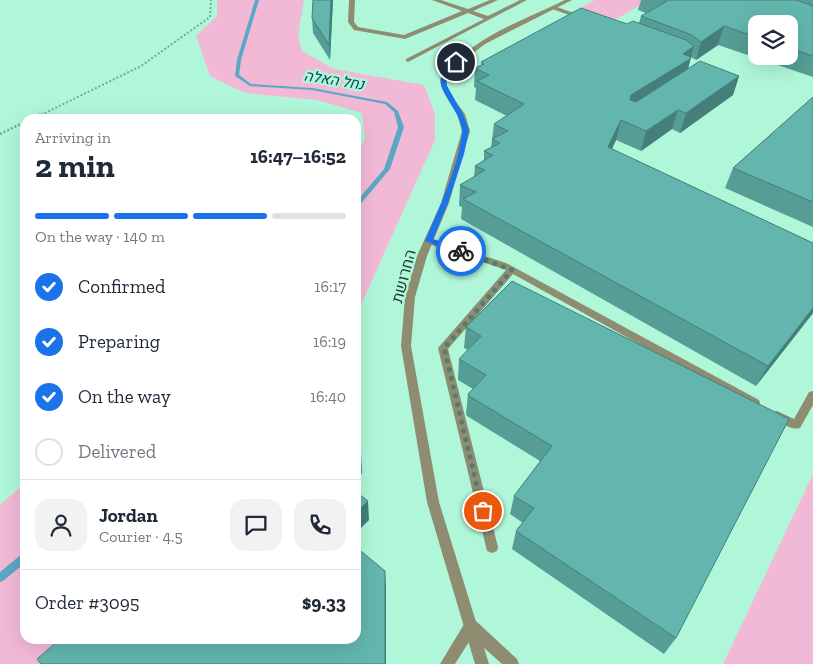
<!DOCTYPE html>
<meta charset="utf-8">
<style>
body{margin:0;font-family:"Zilla Slab",Heebo,serif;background:#f2f2f3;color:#1f2937;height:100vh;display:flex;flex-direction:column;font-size:19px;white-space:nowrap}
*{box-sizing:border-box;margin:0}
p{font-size:16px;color:#747a83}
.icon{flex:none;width:28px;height:28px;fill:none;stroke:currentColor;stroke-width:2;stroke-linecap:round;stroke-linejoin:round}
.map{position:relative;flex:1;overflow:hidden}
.sheet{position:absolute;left:20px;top:114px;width:341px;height:530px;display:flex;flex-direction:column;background:#fff;border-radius:15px;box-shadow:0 5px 20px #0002}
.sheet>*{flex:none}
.fabs{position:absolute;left:748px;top:15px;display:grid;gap:10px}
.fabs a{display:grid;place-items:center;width:50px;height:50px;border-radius:10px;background:#fff;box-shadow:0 5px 20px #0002;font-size:25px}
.pin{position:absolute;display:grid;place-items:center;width:42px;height:42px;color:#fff;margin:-21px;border:2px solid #fff;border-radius:50%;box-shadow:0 1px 5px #0007}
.courier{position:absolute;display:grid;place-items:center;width:50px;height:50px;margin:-25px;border:4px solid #1a73e8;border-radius:50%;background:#fff;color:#222;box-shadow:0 1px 6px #0007}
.overview em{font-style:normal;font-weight:700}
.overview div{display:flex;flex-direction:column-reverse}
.overview{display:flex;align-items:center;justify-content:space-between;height:85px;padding:0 15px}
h1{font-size:32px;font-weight:700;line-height:38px}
.bar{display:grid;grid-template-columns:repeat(4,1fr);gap:8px 5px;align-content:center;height:60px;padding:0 15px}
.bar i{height:6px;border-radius:4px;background:#e0e1e3}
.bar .active{background:#1a73e8}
.bar p{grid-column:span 4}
.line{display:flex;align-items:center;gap:12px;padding:0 15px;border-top:1px solid #e0e1e3}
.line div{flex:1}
.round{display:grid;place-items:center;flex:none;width:52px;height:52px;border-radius:15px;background:#f2f2f3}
ol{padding:0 15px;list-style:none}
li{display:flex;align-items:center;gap:15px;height:55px}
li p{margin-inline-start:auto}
li .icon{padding:5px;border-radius:50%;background:#1a73e8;color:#fff;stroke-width:4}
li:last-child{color:#747a83}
li i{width:28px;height:28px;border:2px solid #e0e1e3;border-radius:50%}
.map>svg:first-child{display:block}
.green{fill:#f2b9d7}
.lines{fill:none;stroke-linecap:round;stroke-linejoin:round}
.stream{fill:#5ba8c6;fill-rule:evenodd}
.path-far1{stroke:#75ab95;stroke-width:2;stroke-dasharray:2 2;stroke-linecap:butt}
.path{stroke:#75ab95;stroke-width:2.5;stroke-dasharray:2 2;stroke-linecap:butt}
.lane{fill:#8e8d71;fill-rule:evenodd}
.street{fill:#8e8d71;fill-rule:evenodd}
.wall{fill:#559d95;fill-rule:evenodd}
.shaded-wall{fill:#457f79}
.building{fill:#63b6ad;stroke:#457f79}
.route{fill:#1a73e8}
.done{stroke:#527d6c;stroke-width:5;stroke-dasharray:0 9}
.labels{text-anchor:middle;stroke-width:4.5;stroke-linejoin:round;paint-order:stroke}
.far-water-label{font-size:15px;font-style:italic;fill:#054a60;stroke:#b0f7d9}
.street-label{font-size:16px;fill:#1f3c31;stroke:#b0f7d9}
</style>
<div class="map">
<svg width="813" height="664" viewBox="0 0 813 664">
<rect width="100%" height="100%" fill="#b0f7d9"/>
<g class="green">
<path d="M217 0H304L298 35 302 51 334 69 424 85 435 114V140L356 316V154L365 139 362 113 317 100 245 93 210 76 196 36 217 16Z"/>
<path d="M595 0H649L615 20 580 8Z"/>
<path d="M813 474V664H723Z"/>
<path d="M25 483V639H54L48 664H0V505Z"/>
</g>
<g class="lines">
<g class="stream">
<path d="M255 0H259L241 60 239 75 251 84 312 88 387 102 398 111 404 127 390 169 358 207 356 208V202L384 169 398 127 394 112 385 104 312 90 250 86 235 76 237 60Z"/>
<path d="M25 553V563L3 581 0 582V572L22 554Z"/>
</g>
<path class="path-far1" d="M41 115 141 66 210 17 211 0"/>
<g class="path">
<path d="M32 119 43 113"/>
<path d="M0 134 25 122"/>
</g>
<g class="lane">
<path d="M349 0H355L354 22 358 27 404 35 462 11 432 0H441L468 9 490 0H498L473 11 488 16 520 0H527L408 62 406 61V59L484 19 468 13 405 39 354 30 348 22Z"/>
<path d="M554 6 585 17 586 18 581 19 552 9 551 8Z"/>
<path d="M429 238 506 263 759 400 760 403 759 406 755 407 751 406 513 274 448 349 498 547 497 551 492 553 487 551 438 348 506 270 426 243 425 241Z"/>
<path d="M813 391V405L800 428C791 431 781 422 773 418L771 415 773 412 777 411 794 419 809 392Z"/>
<path d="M471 619 476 621 517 659 519 664H502L472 637 455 664H440L466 621Z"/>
</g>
<path class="street" d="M565 0H572L485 44 455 67 446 79 447 86 453 98 465 114 470 131 449 203 427 256 415 297 411 346 439 502 489 664H475L427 502 401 346 405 297 417 256 441 203 462 131 457 114 447 98 441 86 440 79C470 38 520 22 565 0Z"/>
</g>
<g class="wall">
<path d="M313 0H333L330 60 313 33 312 18Z"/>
<path d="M641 0H813V77L718 45 696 60 691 57 688 69 739 76 733 95 680 133 672 129 641 151 616 140 612 149 813 243V313L756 386 461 219 462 207 459 206 460 185 474 177 475 166 484 160V151L491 148 494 124 507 116 475 100 476 88 474 87 475 68 481 65V62L627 24 639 23 641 16 646 13 638 10ZM756 24H789V56H756Z"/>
<path d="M813 97V227L725 188 733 168Z"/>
<path d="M512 281 676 638 664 654 512 549 516 531 523 523 510 514 514 496 540 461 467 416 466 414 468 394 473 389 458 380 459 359 468 350 464 348 466 327Z"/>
</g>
<g class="shaded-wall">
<path d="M331 0H333L330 60 329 45Z"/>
<path d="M724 26 718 45 696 60 701 42Z"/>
<path d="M694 46 686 76 626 114 631 95 683 54Z"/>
<path d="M739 76 733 95 680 133 686 113Z"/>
<path d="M678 110 672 129 641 151 646 131Z"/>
<path d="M621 120 616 140 603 167 608 147Z"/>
<path d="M813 308V313L756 386 768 366Z"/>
<path d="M361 454 362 473 356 479V458Z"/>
<path d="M368 501 369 520 356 533V513Z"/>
<path d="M385 571 386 588V664H385Z"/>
</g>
<g class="building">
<path d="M313 0H331L329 45 312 18Z"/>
<path d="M665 0H796L813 6V56L789 48V24H756V37L724 26 701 42 692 35 641 16 667 1Z"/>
<path d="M581 8 627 24 633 21 686 40 694 46 683 54 691 57 690 59 631 95 630 100 636 102 700 61 739 76 686 113 678 110 646 131 621 120 608 147 813 243V308L768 366 463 199 476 192 460 185 485 170 475 166 493 155 484 151 500 143 492 139 508 131 494 124 524 104 477 81 489 75 475 68 484 64 481 62Z"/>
<path d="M813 97V202L733 168Z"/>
<path d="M512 281 789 419 676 638 516 531 534 508 514 496 552 446 469 396 468 394 486 375 459 359 481 336 466 327Z"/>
<path d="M356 450 361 454 356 458Z"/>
<path d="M356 492 368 501 356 513Z"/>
<path d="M356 547 385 571V664H41L37 659 60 639H356Z"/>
</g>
<path class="route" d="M454 61 458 62 446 79 447 86 463 114 469 130 464 154 448 203 433 239 464 250 465 251 461 254 425 241C438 211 460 163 462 132 463 115 438 91 441 80 442 74 450 66 454 61Z"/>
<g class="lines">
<path class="done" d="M461 251 512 270 444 348 483 511"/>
</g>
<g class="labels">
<g class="far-water-label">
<text transform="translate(334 80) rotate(9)" y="5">נחל האלה</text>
</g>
<g class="street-label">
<text transform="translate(403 276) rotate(-75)" y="6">החרושת</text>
</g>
</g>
</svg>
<div class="fabs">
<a><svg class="icon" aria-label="layers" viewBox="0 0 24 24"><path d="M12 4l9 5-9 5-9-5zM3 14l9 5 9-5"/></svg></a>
</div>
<div class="pin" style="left:483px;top:511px;background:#ea580c"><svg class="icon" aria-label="bag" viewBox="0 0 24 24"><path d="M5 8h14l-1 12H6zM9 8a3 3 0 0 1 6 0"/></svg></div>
<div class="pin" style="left:456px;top:62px;background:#1f2937"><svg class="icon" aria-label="home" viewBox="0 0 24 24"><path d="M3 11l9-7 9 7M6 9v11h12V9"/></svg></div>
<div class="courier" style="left:461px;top:251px"><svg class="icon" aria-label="bike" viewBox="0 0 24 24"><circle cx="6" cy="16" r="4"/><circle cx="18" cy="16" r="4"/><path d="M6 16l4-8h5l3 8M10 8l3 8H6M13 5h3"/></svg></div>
<section class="sheet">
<div class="overview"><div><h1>2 min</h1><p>Arriving in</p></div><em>16:47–16:52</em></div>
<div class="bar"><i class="active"></i><i class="active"></i><i class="active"></i><i></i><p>On the way · 140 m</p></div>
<ol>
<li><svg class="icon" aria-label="check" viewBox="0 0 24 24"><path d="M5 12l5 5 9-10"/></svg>Confirmed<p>16:17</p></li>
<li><svg class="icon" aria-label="check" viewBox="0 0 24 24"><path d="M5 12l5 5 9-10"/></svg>Preparing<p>16:19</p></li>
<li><svg class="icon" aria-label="check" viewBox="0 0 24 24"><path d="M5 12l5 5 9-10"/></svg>On the way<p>16:40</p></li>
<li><i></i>Delivered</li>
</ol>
<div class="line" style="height:90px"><a class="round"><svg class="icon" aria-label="person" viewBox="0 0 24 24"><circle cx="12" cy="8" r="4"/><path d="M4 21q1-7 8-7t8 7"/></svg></a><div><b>Jordan</b><p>Courier · 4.5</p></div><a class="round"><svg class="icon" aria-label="chat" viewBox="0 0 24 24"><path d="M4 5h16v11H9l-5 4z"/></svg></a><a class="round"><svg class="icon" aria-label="phone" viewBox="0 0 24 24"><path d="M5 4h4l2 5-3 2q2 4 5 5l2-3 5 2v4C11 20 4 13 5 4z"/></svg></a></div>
<div class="line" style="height:65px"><div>Order #3095</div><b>$9.33</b></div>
</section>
</div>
